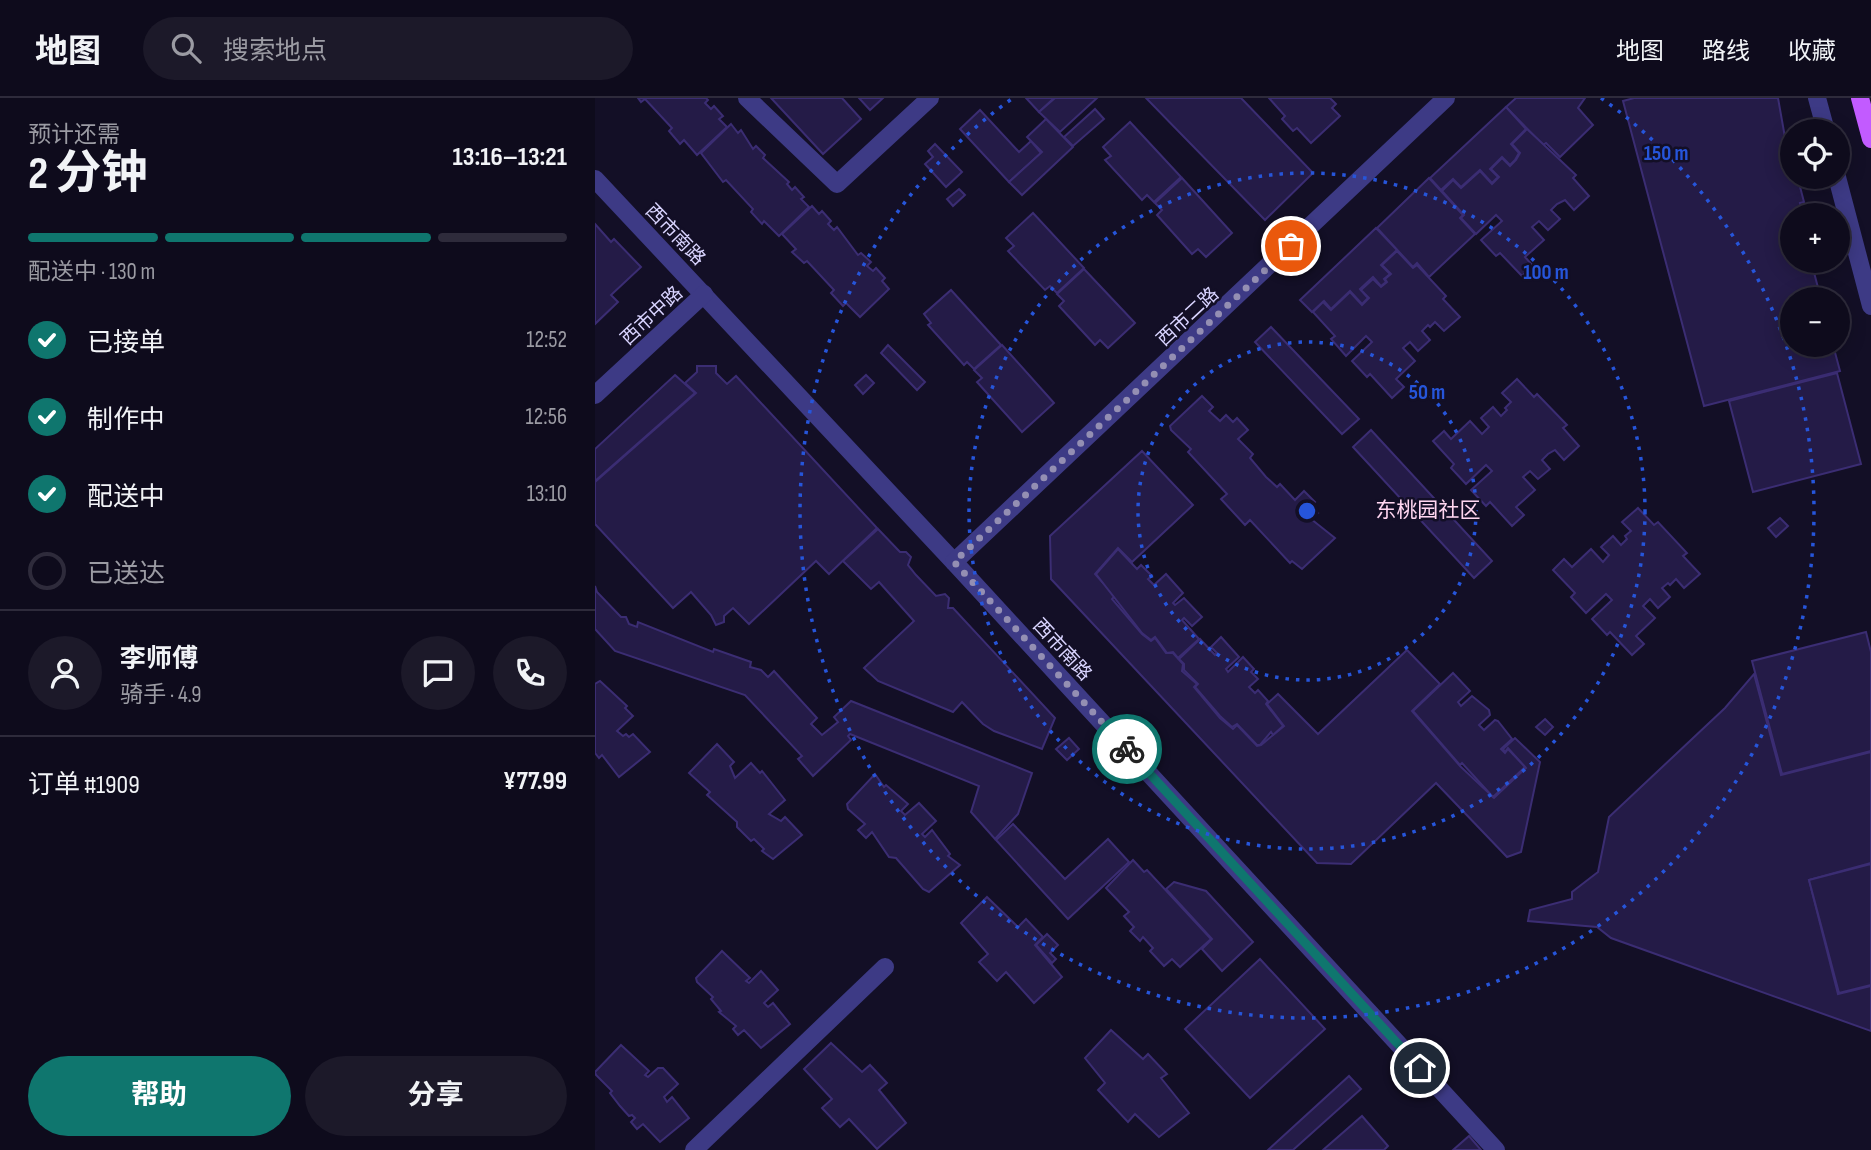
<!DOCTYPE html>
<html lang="zh">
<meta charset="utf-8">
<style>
body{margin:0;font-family:"Sofia Sans Condensed","Noto Sans SC",sans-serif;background:#1c1929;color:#f1f3f6;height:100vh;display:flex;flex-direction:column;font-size:26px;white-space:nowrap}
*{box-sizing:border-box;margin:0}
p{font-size:23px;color:#9b9ba3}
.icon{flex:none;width:38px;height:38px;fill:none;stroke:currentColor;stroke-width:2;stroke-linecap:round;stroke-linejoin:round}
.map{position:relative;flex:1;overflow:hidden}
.details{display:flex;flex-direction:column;background:#0e0b1c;width:595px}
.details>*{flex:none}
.fabs{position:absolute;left:1185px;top:21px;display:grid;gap:14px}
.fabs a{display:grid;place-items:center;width:70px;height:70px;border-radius:50%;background:#0e0b1c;box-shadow:0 4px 18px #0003,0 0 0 2px #2e2b3b;font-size:35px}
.pin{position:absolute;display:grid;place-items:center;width:60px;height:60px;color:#fff;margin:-30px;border:4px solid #fff;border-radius:50%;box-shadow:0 2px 7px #0007}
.courier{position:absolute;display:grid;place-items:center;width:70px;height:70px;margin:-35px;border:5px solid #0f766e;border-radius:50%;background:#fff;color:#222;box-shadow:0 2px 9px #0007}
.head em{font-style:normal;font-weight:700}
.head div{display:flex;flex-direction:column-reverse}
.head{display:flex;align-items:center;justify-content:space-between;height:119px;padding:0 28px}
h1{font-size:46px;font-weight:700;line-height:52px}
.bar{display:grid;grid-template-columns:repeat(4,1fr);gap:10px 7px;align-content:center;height:84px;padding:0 28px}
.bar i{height:9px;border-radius:5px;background:#2e2b3b}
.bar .current{background:#0f766e}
.bar p{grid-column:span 4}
.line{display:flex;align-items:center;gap:18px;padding:0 28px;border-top:2px solid #2e2b3b}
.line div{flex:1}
.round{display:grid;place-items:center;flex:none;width:74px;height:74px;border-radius:37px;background:#1c1929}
ol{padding:0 28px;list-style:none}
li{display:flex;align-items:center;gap:21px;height:77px}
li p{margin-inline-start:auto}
li .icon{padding:7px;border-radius:50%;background:#0f766e;color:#fff;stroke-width:4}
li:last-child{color:#9b9ba3}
li i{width:38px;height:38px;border:4px solid #2e2b3b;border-radius:50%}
.cta{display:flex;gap:14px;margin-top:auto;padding:14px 28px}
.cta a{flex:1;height:80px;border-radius:42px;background:#0f766e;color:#fff;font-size:28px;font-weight:700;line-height:80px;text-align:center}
.cta a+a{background:#1c1929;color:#f1f3f6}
header{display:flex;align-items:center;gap:42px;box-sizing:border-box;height:98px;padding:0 35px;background:#0e0b1c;border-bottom:2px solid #2e2b3b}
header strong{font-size:33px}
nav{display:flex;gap:38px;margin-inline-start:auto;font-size:24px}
.search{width:490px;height:63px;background:#1c1929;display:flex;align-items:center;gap:18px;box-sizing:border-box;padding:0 24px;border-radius:38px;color:#9b9ba3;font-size:26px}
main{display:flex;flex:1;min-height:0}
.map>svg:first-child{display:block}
.building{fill:#241b47;stroke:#3b2d73;stroke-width:2}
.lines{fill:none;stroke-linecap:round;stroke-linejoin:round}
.minor{stroke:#3d3a85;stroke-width:18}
.major{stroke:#c25bff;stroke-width:18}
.done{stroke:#948fb3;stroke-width:7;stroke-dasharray:0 12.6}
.route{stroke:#0f766e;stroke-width:9}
.ring{fill:none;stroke:#2655da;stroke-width:3.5;stroke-dasharray:3.5 7}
.labels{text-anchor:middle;stroke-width:5;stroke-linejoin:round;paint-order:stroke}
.street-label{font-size:19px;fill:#d9d4ff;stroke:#130f26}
.neighbourhood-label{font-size:21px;fill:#ffd6f0;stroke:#130f26}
.centre{fill:#2655da;stroke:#130f26;stroke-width:3.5}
.ring-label{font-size:21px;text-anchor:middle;font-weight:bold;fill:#2655da;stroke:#130f26;stroke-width:5;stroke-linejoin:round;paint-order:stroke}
</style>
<header>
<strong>地图</strong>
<div class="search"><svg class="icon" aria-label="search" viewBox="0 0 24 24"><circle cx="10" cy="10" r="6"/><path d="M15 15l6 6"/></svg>搜索地点</div>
<nav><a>地图</a><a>路线</a><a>收藏</a></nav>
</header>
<main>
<section class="details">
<div class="head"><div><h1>2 分钟</h1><p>预计还需</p></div><em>13:16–13:21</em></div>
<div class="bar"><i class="current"></i><i class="current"></i><i class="current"></i><i></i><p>配送中 · 130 m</p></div>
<ol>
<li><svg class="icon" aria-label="check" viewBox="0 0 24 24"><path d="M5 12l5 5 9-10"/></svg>已接单<p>12:52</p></li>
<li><svg class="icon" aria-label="check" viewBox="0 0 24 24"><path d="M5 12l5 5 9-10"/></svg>制作中<p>12:56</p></li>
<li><svg class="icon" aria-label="check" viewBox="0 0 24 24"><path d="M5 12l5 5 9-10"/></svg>配送中<p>13:10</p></li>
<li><i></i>已送达</li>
</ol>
<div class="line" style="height:126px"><a class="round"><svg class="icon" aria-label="person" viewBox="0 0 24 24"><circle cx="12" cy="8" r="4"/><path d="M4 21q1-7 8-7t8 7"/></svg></a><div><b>李师傅</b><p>骑手 · 4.9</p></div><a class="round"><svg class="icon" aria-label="chat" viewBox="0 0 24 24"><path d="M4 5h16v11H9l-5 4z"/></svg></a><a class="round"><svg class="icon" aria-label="phone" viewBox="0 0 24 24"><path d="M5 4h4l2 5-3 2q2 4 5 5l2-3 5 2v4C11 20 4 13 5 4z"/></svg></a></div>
<div class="line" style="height:91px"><div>订单 #1909</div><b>¥77.99</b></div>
<div class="cta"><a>帮助</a><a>分享</a></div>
</section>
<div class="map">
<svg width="1276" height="1052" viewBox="0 0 1276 1052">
<rect width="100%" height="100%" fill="#130f26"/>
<g class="building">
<path d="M43 0H111L113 2 110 5 116 11 119 8 128 18 124 21 132 29 102 57 89 42 85 46 74 33 77 30 50 1 46 4Z"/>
<path d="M176 0H247L266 21 228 56Z"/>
<path d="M264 0H288L275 12Z"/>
<path d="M431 0H459L444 14Z"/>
<path d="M460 0H502L465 34 444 14Z"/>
<path d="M551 0H646L718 75 670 122Z"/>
<path d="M674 0H735L741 6 737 10 745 18 716 45 702 30 698 33 687 21 690 18Z"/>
<path d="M921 0H990L983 10 998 27 965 59 951 45 948 47 911 9Z"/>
<path d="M1039 0H1183L1197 79 1203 81 1209 104 1205 105 1208 117H1197V163H1216L1226 201H1197V247H1238L1245 273 1109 308 1028 3Z"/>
<path d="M911 9 931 31 916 46 924 55 920 62 915 67 907 59 895 71 903 79 897 85 885 72 866 89 858 81 846 92 835 80Z"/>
<path d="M500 11 509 21 478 48 469 39Z"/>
<path d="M385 12 424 54 436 43 446 55 414 84 365 31Z"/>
<path d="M451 21 478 49 427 97 414 84 447 54 432 39Z"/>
<path d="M535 24 586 79 559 104 552 97 547 102 510 62 516 58 508 49Z"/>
<path d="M136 26 143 35 146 32 158 51 161 48 170 57 168 60 194 84 192 86 197 92 200 89 209 99 206 101 214 109 184 138 169 123 167 126 156 114 158 111 131 82 128 84 106 55Z"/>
<path d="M932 31 981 77 978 80 994 98 979 112 970 102 962 106 956 112 965 121 953 132 944 123 937 129 949 142 930 159 938 168 927 178 905 155 901 158 886 142 907 123 901 117 881 136 866 120 869 117 847 93 858 82 866 90 885 73 897 86 904 79 896 71 907 60 915 68 921 62 925 55 917 46Z"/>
<path d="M340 46 367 74 351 89 330 66 338 59 333 53Z"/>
<path d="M587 80 637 135 611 159 603 151 597 156 562 117 567 112 560 105Z"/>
<path d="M834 80 868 117 865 120 880 136 834 179 822 165 818 169 782 130Z"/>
<path d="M364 91 370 97 358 108 352 101Z"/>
<path d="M217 108 224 116 227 113 236 123 233 126 239 132 242 129 263 157 266 155 276 164 272 168 278 173 281 170 290 180 287 183 294 191 265 219 251 205 248 208 236 195 239 192 212 163 209 165 197 154 201 151 187 136Z"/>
<path d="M438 115 489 170 462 195 455 188 450 192 413 153 419 148 411 140Z"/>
<path d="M0 126 16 144 19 141 46 169 16 197 23 204 0 226Z"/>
<path d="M781 130 802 152 786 167 795 176 789 181 791 184 786 188 778 179 765 191 773 200 767 206 755 193 736 211 729 203 717 214 705 202Z"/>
<path d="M802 153 818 170 822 167 851 198 848 201 865 219 849 233 840 224 835 229 833 227 827 233 835 242 823 253 815 244 808 250 820 263 801 281 809 289 797 300 775 276 772 279 757 263 777 244 771 238 751 258 736 241 740 238 718 214 728 204 736 212 755 194 767 207 774 200 766 192 778 181 786 189 792 184 790 181 796 176 787 167Z"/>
<path d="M489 171 540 225 513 250 505 242 500 247 464 208 469 203 462 196Z"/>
<path d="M356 192 406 247 379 271 372 264 369 267 333 227 336 225 329 216Z"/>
<path d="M676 229 764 321 747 336 660 244Z"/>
<path d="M293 247 330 284 322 292 286 255Z"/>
<path d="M407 247 459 305 427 334 382 284 387 280 379 272Z"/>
<path d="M102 268H121V275L132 286 141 278 282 430 234 476 221 463 154 526 138 510 129 518V524L121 527 116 517 96 494 78 510 0 426V384L101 295 90 285 102 274Z"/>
<path d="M1242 275 1266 366 1158 394 1134 303Z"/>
<path d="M80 277 100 295 0 383V351Z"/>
<path d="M271 277 279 285 268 296 260 287Z"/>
<path d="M922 281 939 299 942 296 972 327 968 330 984 348 969 362 960 352 953 356 947 362 955 371 943 381 935 373 928 379 940 392 921 409 929 417 917 428 895 404 891 408 876 392 897 373 891 367 871 386 856 370 859 366 838 343 849 333 856 341 875 323 887 336 894 329 886 320 898 309 906 318 912 312 910 310 916 304 907 295Z"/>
<path d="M607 298 618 309 614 313 625 323 631 317 638 324 642 320 653 332 643 341 658 356 655 360 671 379 682 389 685 386 700 402 709 393 720 404 716 408 723 415 716 421 740 440 707 471 697 463 695 465 655 422 650 427 626 401 632 396 593 354 596 351 576 332 575 328Z"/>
<path d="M776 332 897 463 879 480 758 349Z"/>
<path d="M547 353 598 407 537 464 523 450 500 476 520 498 517 501 547 536 556 543 560 540 571 555H578L588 566 587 573 602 586 599 589 625 620 638 631 642 627 662 648 666 647 689 628 672 606 683 596 723 636 812 552 845 586 817 613 865 668 899 700 931 670 913 650 910 654 908 651 920 640 945 664 926 754 912 759 841 685 756 766 722 765 456 481 455 438Z"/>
<path d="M1043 410 1059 427 1063 424 1092 455 1088 458 1105 476 1089 490 1081 481 1075 487 1073 485 1067 490 1075 499 1063 510 1055 501 1048 508 1060 520 1041 538 1049 546 1037 557 1015 534 1012 537 997 521 1017 502 1011 496 991 515 976 499 980 495 958 472 969 461 977 469 996 451 1008 464 1014 457 1006 449 1018 438 1026 447 1032 441 1030 438 1036 433 1027 424Z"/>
<path d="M1185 420 1193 428 1181 439 1173 430Z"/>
<path d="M283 431 305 454H311L316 459 313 467 321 477 341 498 350 496 354 500 353 510H358L460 620 447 651 399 633 388 626 367 604 358 614 283 583 269 570 319 523 284 484 276 491 248 463Z"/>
<path d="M523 451 542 471 546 467 557 478 553 481 559 487 571 476 588 495 578 505 580 507 589 500 607 519 597 528 589 520 587 522 604 541 583 560 578 554 572 555 560 539 556 542 547 535 501 476Z"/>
<path d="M0 488 2 494 26 519H31L34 526 42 529 43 524 118 554 119 551 156 564 155 569 166 572 173 579 179 573 222 620 216 626 227 637 243 624 239 619 256 603 437 675 423 716 400 741 376 714 384 688 255 636 253 638 256 642 218 678 203 661 207 658 150 597 20 553 0 531Z"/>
<path d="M1271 534 1276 554V653L1187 676 1157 563Z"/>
<path d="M626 539 644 559 631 571 633 574 648 559 659 571 656 574 663 581 654 589 660 595 663 592 673 603 671 606 688 628 678 637 676 634 665 647H662L642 626 637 629 625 618 600 589 603 586 589 572V566L584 561 605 541 620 557 622 555 616 549Z"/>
<path d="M858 575 875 593 863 604 866 608 877 598 894 612 895 617 884 627 889 632 900 622 903 623 917 641 906 651 910 655 913 651 930 669 898 699 867 665 865 667 818 613Z"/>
<path d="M1159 576 1186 677 1276 654V765L1214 782 1243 896 1276 888V933L1016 840 1002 829 933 823 935 812 977 801V794L1003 774 1014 719 1130 610Z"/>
<path d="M5 583 32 608 30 610 38 618 22 633 28 638 31 636 34 639 38 636 55 654 24 679 7 657 4 660 0 655V586Z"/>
<path d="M950 621 958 629 950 637 941 629Z"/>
<path d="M474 640 484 651 472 662 461 651Z"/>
<path d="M122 646 139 664 135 668 140 680 156 665 165 675 167 673 190 702 174 716 186 723 190 719 207 737 178 761 167 753 169 751 159 741 156 743 142 729V724L112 697 115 694 94 675Z"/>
<path d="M280 676 289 689 291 687 313 706 306 713 310 717 324 705 341 723 327 736 330 739 337 732 355 756 353 758 365 767 334 794 328 791 301 760 294 759 277 734 271 740 263 732 270 726 253 711 252 706Z"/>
<path d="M418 726 470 781 513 741 534 764 473 821 401 742Z"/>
<path d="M538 762 549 774 552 772 616 841 585 869 577 861 569 868 555 853 558 850 548 839 545 843 535 833 539 829 529 818 534 814 511 790Z"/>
<path d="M1276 766V887L1244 895 1214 782Z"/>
<path d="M579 784 611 793 658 844 627 873 607 851 617 841 571 791Z"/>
<path d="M392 799 423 829 431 821 448 839 440 847 467 879 439 905 411 874 402 883 384 864 393 856 366 825Z"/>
<path d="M452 836 463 847 455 855 461 861 457 865 441 847Z"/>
<path d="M127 853 155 880 151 883 154 885 166 873 183 892 169 905 173 909 178 905 195 926 166 950 149 932 143 937 138 931 141 928 124 914 126 913 116 901 118 899 102 884 101 880Z"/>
<path d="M665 861 730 931 655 1000 590 931Z"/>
<path d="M516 932 548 961 553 956 572 976 566 980 594 1015 564 1039 540 1016 533 1024 503 992 510 985 490 960Z"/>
<path d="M236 945 267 974 275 967 292 985 284 992 311 1025 282 1051 254 1021 245 1029 227 1010 237 1001 209 971Z"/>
<path d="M26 947 54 973 50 977 53 979 63 970H68L83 986 69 999 72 1004 77 999 94 1020 65 1044 48 1026 42 1031 36 1024 40 1020 37 1017 34 1018 25 1008 15 995 17 993 1 977 0 974Z"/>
<path d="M754 978 766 991 698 1052H673Z"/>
<path d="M767 1018 793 1048 789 1052H728Z"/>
<path d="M874 1038 886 1052H858Z"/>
</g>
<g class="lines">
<g class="minor">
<path d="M152 0 242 86 335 0"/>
<path d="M1222 0 1231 33"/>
<path d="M1242 79 1276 208"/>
<path d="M0 81 359 464 901 1052"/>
<path d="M0 297 109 196"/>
<path d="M359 464 851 0"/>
<path d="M99 1052 290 869"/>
</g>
<path class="major" d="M1265 0 1276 41"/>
</g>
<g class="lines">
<path class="done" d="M532 651 359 464 696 148"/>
<path class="route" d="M532 651 825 970"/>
</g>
<g class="ring">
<circle cx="712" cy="413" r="169"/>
<circle cx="712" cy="413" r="338"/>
<path d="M1006 0A507 507 0 1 1 418 0"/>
</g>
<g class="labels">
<g class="street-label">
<text transform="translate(81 136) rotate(46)" y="7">西市南路</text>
<text transform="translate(56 217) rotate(-43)" y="7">西市中路</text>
<text transform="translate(592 218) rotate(-43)" y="7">西市二路</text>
<text transform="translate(468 551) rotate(47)" y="7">西市南路</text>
</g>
<g class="neighbourhood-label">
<text x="833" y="419">东桃园社区</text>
</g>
</g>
<circle cx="712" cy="413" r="10" class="centre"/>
<g class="ring-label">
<text x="1071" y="62">150 m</text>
<text x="951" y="181">100 m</text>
<text x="832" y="301">50 m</text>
</g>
</svg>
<div class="fabs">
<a><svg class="icon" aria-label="locate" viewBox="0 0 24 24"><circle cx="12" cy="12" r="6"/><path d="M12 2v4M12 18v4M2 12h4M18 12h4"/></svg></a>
<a>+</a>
<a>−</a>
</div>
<div class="pin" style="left:696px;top:148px;background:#ea580c"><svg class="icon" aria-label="bag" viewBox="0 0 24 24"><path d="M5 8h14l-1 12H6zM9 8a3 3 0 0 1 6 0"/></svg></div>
<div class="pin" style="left:825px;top:970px;background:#1f2937"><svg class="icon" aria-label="home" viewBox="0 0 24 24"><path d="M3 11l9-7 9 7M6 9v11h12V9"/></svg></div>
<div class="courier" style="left:532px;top:651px"><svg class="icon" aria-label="bike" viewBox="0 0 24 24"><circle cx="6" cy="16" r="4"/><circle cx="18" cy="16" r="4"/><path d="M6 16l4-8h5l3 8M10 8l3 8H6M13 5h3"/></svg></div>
</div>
</main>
